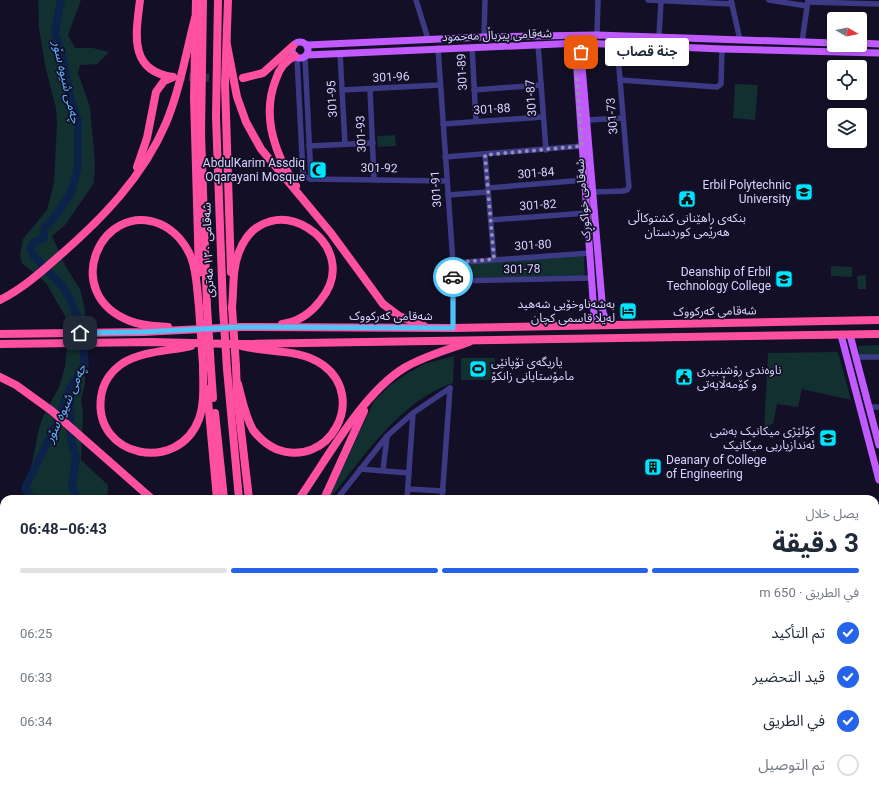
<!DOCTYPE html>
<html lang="ar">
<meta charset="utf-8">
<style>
body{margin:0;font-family:Roboto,"Noto Sans Arabic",sans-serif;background:#f2f2f3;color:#1f2937;direction:rtl;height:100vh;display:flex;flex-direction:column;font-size:15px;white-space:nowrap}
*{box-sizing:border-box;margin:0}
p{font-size:13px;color:#747a83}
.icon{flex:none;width:22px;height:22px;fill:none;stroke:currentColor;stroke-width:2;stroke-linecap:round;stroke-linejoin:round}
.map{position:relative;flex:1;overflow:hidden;direction:ltr}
.panel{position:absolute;left:0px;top:495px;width:879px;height:300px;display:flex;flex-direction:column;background:#fff;border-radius:12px 12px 0 0;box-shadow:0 2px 6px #0003;direction:rtl}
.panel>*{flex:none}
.needle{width:26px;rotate:99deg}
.fabs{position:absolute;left:827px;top:12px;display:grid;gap:8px}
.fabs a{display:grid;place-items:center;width:40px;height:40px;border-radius:4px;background:#fff;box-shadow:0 2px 6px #0003;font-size:20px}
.pin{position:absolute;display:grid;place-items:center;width:34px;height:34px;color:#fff;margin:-17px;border-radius:8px;box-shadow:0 2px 6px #0006}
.courier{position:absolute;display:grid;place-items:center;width:40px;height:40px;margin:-20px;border:3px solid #4fc3f7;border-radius:50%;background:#fff;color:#222;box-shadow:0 1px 5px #0007}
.bubble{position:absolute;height:28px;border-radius:4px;background:#fff;box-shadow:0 2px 6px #0003;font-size:13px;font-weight:700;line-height:28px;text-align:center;direction:rtl}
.headline em{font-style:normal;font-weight:700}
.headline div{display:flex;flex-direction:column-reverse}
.headline{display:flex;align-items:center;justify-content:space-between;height:68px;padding:0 20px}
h1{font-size:26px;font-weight:700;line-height:30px}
.bar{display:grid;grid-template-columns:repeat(4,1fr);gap:6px 4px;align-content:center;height:48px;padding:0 20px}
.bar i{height:5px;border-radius:3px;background:#e0e1e3}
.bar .active{background:#2563eb}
.bar p{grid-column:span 4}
ol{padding:0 20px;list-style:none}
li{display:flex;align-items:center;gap:12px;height:44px}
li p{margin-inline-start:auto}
li .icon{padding:4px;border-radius:50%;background:#2563eb;color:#fff;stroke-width:4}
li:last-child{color:#747a83}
li i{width:22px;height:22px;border:2px solid #e0e1e3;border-radius:50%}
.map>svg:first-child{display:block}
.green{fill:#12302f}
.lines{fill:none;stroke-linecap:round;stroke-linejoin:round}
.river{stroke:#0c2248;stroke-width:8}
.highway-tunnel{stroke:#312d47;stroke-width:8;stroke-dasharray:8 4;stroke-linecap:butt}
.minor{stroke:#3d3a85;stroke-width:5.5}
.major{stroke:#c25bff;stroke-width:7}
.highway{stroke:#ff4fa3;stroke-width:8}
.highway-bridge{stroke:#ff4fa3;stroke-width:8}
.done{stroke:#948fb3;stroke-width:4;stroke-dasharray:0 7.2}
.route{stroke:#4fc3f7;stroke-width:5}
.labels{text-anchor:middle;stroke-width:3.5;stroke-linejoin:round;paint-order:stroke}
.street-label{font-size:12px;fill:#d9d4ff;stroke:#130f26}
.poi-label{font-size:12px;fill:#d9d4ff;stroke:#130f26;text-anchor:end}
.water-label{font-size:13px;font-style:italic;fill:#62b6ff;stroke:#130f26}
</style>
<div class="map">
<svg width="879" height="795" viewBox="0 0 879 795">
<rect width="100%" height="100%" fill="#130f26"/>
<g class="green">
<path d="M38 0H81L68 35 75 48H93L109 52 97 64 80 65 78 73 90 107 95 163 94 183 65 225 52 236 66 267 80 289 85 310V384L81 400 83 413 81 460 108 485 107 499H25L39 428 43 417 59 387 65 367 67 347 65 316 46 283 22 263 20 255 23 239 47 210 54 182 57 124 56 108 46 70 39 28Z"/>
<path d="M735 84 758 85 755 120 733 118Z"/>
<path d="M395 135 396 146 378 147 377 136Z"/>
<path d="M584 256 585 276 458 278V265Z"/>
<path d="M831 266 852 267V277L831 276Z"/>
<path d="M866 275V289H858L857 276Z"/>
<path d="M879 345V357L860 356 858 346Z"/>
<path d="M838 352 851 400 802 389 798 407 777 404 773 424 770 425 769 432 764 431 768 353Z"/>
<path d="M454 356 453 383C401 400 365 455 332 496L331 493 374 401 389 386 408 373 424 364Z"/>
<rect x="461" y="358" width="34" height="22"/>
<path d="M4 533V747L0 737V538Z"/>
<path d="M4 790 89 791 90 795H3Z"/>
<path d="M704 791H843L844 795H703Z"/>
</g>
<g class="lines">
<g class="river">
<path d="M70 393 71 439 76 457 72 485 77 499"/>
<path d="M32 499 25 488 54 429 70 388 85 364 80 322 70 299 63 287 33 255 31 248 34 242 43 239 45 227 54 218 71 193 78 167V121L70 97 64 63 55 32 61 0"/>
<path d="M0 561 4 557"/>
<path d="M0 586V589"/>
<path d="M0 729 4 734"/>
<path d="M19 791 20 795"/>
<path d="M76 791 79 795"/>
</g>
<path class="highway-tunnel" d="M177 77 223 78"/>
<g class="minor">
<path d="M416 0 428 39"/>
<path d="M648 0 732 4"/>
<path d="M731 0 740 40"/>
<path d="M769 0 807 6"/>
<path d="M808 2 879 4"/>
<path d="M597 35 598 0"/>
<path d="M659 36 661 1"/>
<path d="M484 37 485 0"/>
<path d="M802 42 808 0"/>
<path d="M538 44 546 150"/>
<path d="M472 47 476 121"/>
<path d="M438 48 453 263V328"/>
<path d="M340 53 345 144"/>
<path d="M305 57 311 179"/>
<path d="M297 58 303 174 305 177 310 179 446 181"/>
<path d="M620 80 717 87 721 84 722 49"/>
<path d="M370 89 374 179"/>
<path d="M342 90 440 85"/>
<path d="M474 90 541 85"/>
<path d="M587 120 623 118"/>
<path d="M443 124 543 117"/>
<path d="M309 146 373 143"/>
<path d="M485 155 494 259"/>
<path d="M445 157 582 146"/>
<path d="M488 188 585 180"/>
<path d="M593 192 623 191 627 190 629 187 617 44"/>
<path d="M448 195 488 192"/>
<path d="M491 220 587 213"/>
<path d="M453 263 590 253"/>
<path d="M453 281 592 278"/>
<path d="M856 357H879"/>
<path d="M869 407H879"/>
<path d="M360 469 409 473"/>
<path d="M383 470 387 437"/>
<path d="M408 489 443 491"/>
<path d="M337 499 387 436 413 413 450 388"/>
<path d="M407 499 413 413"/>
<path d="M442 499 450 388"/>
<path d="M237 791 238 795"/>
<path d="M242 791 243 795"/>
<path d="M309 791 310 795"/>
<path d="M343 791 344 795"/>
<path d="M509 791 510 795"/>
<path d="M595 791 598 795"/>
<path d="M401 795 415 791"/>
<path d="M464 795 479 791"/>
<path d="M534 795 548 791"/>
</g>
<g class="major">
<circle cx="300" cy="50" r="8"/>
<path d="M575 43 594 314 593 321 588 325"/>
<path d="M580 43 603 313 607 321 615 324"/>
<path d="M860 43 879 44"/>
<path d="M307 45 484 37 597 35 834 43"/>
<path d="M307 55 580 43 722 49 879 53"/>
<path d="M841 335 879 480"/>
<path d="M850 335 879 445"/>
</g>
<g class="highway">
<path d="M140 0C136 33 128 71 173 77"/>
<path d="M196 0 194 98 199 273"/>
<path d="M203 0 201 134 207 307"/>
<path d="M218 0 216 117 223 308"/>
<path d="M228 0 225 84 231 272"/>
<path d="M227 45 237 97 246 122 261 149 331 233 383 304 399 316 424 326"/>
<path d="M295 56C285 61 279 69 276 79 261 116 275 154 296 186"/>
<path d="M243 78 263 73 293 46"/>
<path d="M137 167 147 138 156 92 164 81 173 77"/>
<path d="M0 300C22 289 40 273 58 257 102 219 143 177 166 123 180 89 186 53 195 18"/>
<path d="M232 307C234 289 232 269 239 252 267 180 368 244 320 301 310 314 298 322 282 324"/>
<path d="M168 327C156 326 142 326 130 321 59 294 101 200 160 224 174 230 185 243 191 257 197 272 197 291 199 307"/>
<path d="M0 334 143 332 241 327 453 328 879 320"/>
<path d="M0 344 151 342 232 344 879 334"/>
<path d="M191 346C169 351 142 351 123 363 111 371 103 383 101 397 93 457 178 475 199 419 205 402 203 382 203 365"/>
<path d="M236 366 237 396 249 499"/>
<path d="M211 369 213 398"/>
<path d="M227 369 239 499"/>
<path d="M0 377 16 385 52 411 152 499"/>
<path d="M238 384C242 399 245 416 253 430 259 438 267 445 276 449 329 470 368 398 323 365 300 348 267 353 241 346"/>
<path d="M207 389 217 499"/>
<path d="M215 413 224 499"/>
<path d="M299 499C327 459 362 394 404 368 424 356 447 350 469 342"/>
<path d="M324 499 364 411"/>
<path d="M268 791 269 795"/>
<path d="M288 791 289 795"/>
</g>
<g class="highway-bridge">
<path d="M199 307 203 365"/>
<path d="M207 307 211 369"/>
<path d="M232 307 236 366"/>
<path d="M223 308 227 369"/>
</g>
</g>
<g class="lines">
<path class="done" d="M453 277V263L494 259 485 155 582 146 575 53 578 48 581 52"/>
<path class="route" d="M80 333 143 332 241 327 453 328V277"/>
</g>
<defs>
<symbol id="mosque-square" viewBox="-11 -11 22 22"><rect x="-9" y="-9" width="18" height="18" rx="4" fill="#00e5ff" stroke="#130f26"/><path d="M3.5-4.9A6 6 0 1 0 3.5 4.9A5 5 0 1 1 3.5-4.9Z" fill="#111"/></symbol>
<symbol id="university-square" viewBox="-11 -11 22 22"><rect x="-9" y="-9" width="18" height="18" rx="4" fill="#00e5ff" stroke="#130f26"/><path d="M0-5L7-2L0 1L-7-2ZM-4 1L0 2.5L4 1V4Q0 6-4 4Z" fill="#111"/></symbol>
<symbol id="civic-square" viewBox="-11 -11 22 22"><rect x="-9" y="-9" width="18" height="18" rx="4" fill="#00e5ff" stroke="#130f26"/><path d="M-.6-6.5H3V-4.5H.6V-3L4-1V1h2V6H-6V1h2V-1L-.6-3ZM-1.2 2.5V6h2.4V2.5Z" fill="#111"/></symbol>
<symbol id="hotel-square" viewBox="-11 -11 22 22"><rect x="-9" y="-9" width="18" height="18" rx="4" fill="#00e5ff" stroke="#130f26"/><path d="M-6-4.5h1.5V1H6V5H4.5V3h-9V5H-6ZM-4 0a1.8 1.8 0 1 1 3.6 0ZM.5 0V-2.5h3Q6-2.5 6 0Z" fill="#111"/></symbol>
<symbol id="stadium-square" viewBox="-11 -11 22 22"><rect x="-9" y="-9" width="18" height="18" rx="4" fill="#00e5ff" stroke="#130f26"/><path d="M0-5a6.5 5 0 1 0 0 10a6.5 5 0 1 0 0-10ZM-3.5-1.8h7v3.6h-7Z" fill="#111"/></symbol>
<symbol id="building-square" viewBox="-11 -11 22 22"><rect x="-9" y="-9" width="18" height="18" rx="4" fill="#00e5ff" stroke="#130f26"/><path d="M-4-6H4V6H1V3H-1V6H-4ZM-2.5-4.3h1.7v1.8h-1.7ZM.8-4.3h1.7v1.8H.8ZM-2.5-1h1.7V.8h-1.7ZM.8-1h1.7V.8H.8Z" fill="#111"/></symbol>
</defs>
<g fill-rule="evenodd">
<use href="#mosque-square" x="308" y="160" width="20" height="20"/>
<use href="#university-square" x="794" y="182" width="20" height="20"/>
<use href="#civic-square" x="677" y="189" width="20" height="20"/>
<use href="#university-square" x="774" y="269" width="20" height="20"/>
<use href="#hotel-square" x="618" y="301" width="20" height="20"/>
<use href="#stadium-square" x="468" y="359" width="20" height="20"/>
<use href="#civic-square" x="674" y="367" width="20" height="20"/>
<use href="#university-square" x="818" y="428" width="20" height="20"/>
<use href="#building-square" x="643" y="457" width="20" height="20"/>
</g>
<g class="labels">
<g class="street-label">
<text transform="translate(497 35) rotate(-2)" y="4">شەقامی پیرباڵ مەحمود</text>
<text transform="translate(462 72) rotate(-93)" y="4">301-89</text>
<text transform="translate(391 77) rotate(-3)" y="4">301-96</text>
<text transform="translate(531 98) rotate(-94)" y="4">301-87</text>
<text transform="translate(332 99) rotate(-93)" y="4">301-95</text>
<text transform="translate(492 109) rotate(-4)" y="4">301-88</text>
<text transform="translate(612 116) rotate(-95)" y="4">301-73</text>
<text transform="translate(361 134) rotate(-92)" y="4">301-93</text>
<text transform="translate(379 168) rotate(1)" y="4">301-92</text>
<text transform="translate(536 173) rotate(-5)" y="4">301-84</text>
<text transform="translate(436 189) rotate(-94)" y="4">301-91</text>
<text transform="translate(583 200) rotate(-95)" y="4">شەقامی خواکوڕک</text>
<text transform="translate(538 205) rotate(-4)" y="4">301-82</text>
<text transform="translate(533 245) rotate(-4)" y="4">301-80</text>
<text transform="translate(208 250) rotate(-92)" y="4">شەقامی ١٢٠ مەتری</text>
<text transform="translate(522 269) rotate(-1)" y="4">301-78</text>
<text transform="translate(715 311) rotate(-1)" y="4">شەقامی کەرکووک</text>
<text x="391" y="320">شەقامی کەرکووک</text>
</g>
<g class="poi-label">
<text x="305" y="167">AbdulKarim Assdiq<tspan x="305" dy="14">Oqarayani Mosque</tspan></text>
<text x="791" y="189">Erbil Polytechnic<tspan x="791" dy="14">University</tspan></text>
<text x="687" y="222" text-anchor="middle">بنکەی ڕاهێنانی کشتوکاڵی<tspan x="687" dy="14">هەرێمی کوردستان</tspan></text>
<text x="771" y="276">Deanship of Erbil<tspan x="771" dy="14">Technology College</tspan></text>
<text x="615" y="308">بەشەناوخۆیی شەهید<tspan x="615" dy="14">لەیلا قاسمی کچان</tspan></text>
<text x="491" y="366" text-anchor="start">یاریگەی تۆپانێی<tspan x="491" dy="14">مامۆستایانی زانکۆ</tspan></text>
<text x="697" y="374" text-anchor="start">ناوەندی ڕۆشنبیری<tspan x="697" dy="14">و کۆمەڵایەتی</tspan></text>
<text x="815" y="435">کۆلێژی میکانیک بەشی<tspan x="815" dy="14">ئەندازیاریی میکانیک</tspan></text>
<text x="666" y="464" text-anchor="start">Deanary of College<tspan x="666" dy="14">of Engineering</tspan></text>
</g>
<g class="water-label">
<text transform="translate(67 82) rotate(77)" y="5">چەمی شیوە سۆر</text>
<text transform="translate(65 403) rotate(-66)" y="5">چەمی شیوە سۆر</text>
</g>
</g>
</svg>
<div class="fabs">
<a><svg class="needle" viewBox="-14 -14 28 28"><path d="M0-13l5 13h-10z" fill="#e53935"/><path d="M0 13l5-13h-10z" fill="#747a83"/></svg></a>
<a><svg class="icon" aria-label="locate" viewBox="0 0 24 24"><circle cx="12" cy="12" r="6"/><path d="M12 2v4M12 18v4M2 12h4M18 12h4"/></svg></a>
<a><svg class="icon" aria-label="layers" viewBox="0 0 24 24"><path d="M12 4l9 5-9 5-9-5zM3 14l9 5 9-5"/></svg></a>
</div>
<div class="pin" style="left:581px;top:52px;background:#ea580c"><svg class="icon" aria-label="bag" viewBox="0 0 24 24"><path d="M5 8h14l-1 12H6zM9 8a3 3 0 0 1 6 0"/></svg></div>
<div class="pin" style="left:80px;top:333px;background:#1f2937"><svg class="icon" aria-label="home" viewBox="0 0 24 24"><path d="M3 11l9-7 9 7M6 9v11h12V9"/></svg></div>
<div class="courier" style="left:453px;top:277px"><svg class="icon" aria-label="car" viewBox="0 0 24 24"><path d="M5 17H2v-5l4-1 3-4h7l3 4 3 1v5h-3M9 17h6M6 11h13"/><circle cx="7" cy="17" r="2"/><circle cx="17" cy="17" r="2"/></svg></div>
<div class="bubble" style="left:605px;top:38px;width:84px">جنة قصاب</div>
<section class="panel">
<div class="headline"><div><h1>3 دقيقة</h1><p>يصل خلال</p></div><em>06:43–06:48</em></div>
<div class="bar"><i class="active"></i><i class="active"></i><i class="active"></i><i></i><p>في الطريق · 650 m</p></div>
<ol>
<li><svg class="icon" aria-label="check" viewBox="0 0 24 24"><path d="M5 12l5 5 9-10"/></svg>تم التأكيد<p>06:25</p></li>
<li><svg class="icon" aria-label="check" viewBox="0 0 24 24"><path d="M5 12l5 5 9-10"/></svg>قيد التحضير<p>06:33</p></li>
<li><svg class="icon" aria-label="check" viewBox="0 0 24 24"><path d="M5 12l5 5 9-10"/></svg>في الطريق<p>06:34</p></li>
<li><i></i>تم التوصيل</li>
</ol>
</section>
</div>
